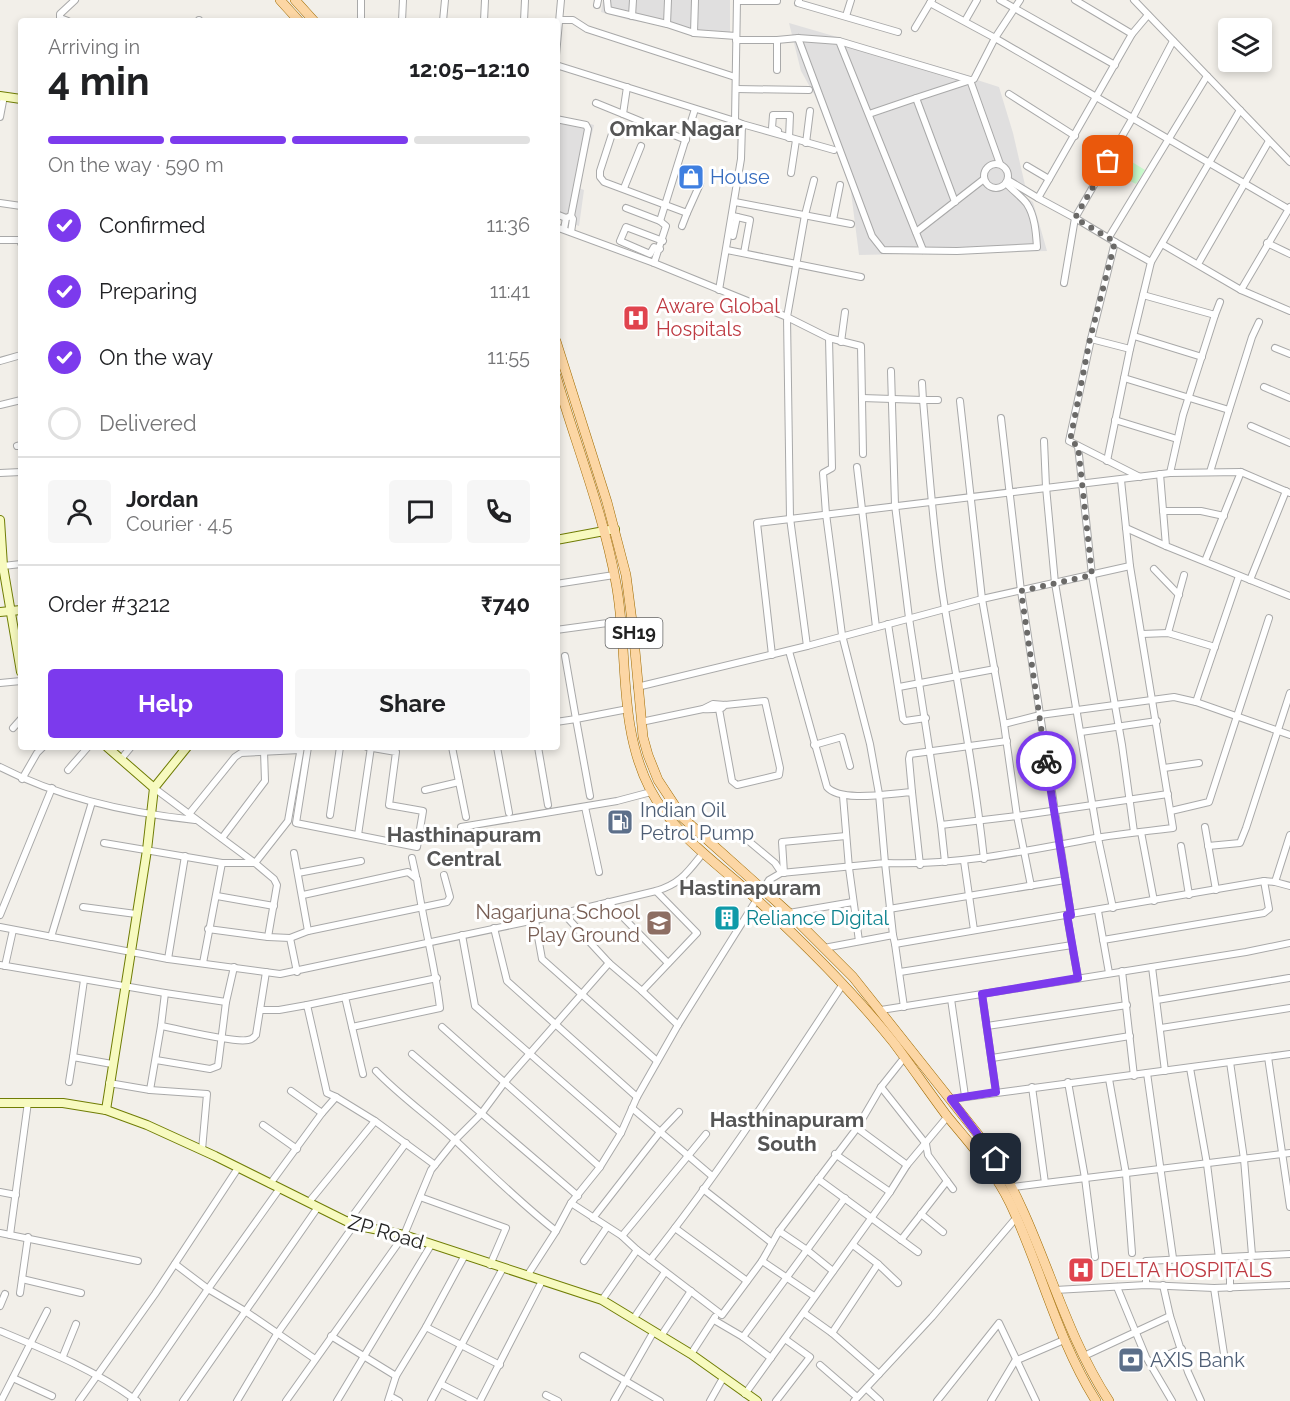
<!DOCTYPE html>
<meta charset="utf-8">
<style>
body{margin:0;font-family:Raleway,sans-serif;background:#f6f6f6;color:#202124;height:100vh;display:flex;flex-direction:column;font-size:22px;white-space:nowrap}
*{box-sizing:border-box;margin:0}
p{font-size:20px;color:#757577}
.icon{flex:none;width:33px;height:33px;fill:none;stroke:currentColor;stroke-width:2;stroke-linecap:round;stroke-linejoin:round}
.map{position:relative;flex:1;overflow:hidden}
.drawer{position:absolute;left:18px;top:18px;width:542px;height:732px;display:flex;flex-direction:column;background:#fff;border-radius:6px;box-shadow:0 3px 9px #0003}
.drawer>*{flex:none}
.fabs{position:absolute;left:1218px;top:18px;display:grid;gap:12px}
.fabs a{display:grid;place-items:center;width:54px;height:54px;border-radius:6px;background:#fff;box-shadow:0 3px 9px #0003;font-size:30px}
.pin{position:absolute;display:grid;place-items:center;width:51px;height:51px;color:#fff;margin:-26px;border-radius:12px;box-shadow:0 3px 9px #0006}
.courier{position:absolute;display:grid;place-items:center;width:60px;height:60px;margin:-30px;border:4px solid #7c3aed;border-radius:50%;background:#fff;color:#222;box-shadow:0 2px 8px #0007}
.headline em{font-style:normal;font-weight:700}
.headline div{display:flex;flex-direction:column-reverse}
.headline{display:flex;align-items:center;justify-content:space-between;height:102px;padding:0 30px}
h1{font-size:39px;font-weight:700;line-height:45px}
.bar{display:grid;grid-template-columns:repeat(4,1fr);gap:9px 6px;align-content:center;height:72px;padding:0 30px}
.bar i{height:8px;border-radius:4px;background:#e0e0e0}
.bar .active{background:#7c3aed}
.bar p{grid-column:span 4}
.line{display:flex;align-items:center;gap:15px;padding:0 30px;border-top:2px solid #e0e0e0}
.line div{flex:1}
.round{display:grid;place-items:center;flex:none;width:63px;height:63px;border-radius:6px;background:#f6f6f6}
ol{padding:0 30px;list-style:none}
li{display:flex;align-items:center;gap:18px;height:66px}
li p{margin-inline-start:auto}
li .icon{padding:6px;border-radius:50%;background:#7c3aed;color:#fff;stroke-width:4}
li:last-child{color:#757577}
li i{width:33px;height:33px;border:3px solid #e0e0e0;border-radius:50%}
.action{display:flex;gap:12px;margin-top:auto;padding:12px 30px}
.action a{flex:1;height:69px;border-radius:6px;background:#7c3aed;color:#fff;font-size:24px;font-weight:700;line-height:69px;text-align:center}
.action a+a{background:#f6f6f6;color:#202124}
.map>svg:first-child{display:block}
.residential{fill:#e0dfdf}
.park{fill:#c8facc}
.lines{fill:none;stroke-linecap:round;stroke-linejoin:round}
.street-casing{stroke:#a9a9a9;stroke-width:8}
.secondary-casing{stroke:#707d05;stroke-width:10}
.primary-casing{stroke:#a06b00;stroke-width:10}
.street{stroke:#fff;stroke-width:6}
.secondary{stroke:#f7fabf;stroke-width:8}
.primary{stroke:#fcd6a4;stroke-width:9}
.done{stroke:#6b6a68;stroke-width:6;stroke-dasharray:0 10.8}
.route{stroke:#7c3aed;stroke-width:8}
.labels{text-anchor:middle;stroke-width:6;stroke-linejoin:round;paint-order:stroke}
.shield{fill:#fff;stroke:#646464;stroke-width:1.5}
.shield-label{font-size:18px;font-weight:bold;fill:#222}
.shop-label{font-size:20px;fill:#366cbe;stroke:#fff;text-anchor:start}
.health-label{font-size:20px;fill:#be3a42;stroke:#fff;text-anchor:start}
.service-label{font-size:20px;fill:#4e5e75;stroke:#fff;text-anchor:start}
.education-label{font-size:20px;fill:#785e54;stroke:#fff;text-anchor:end}
.culture-label{font-size:20px;fill:#0d838f;stroke:#fff;text-anchor:start}
.street-label{font-size:20px;fill:#222;stroke:#fff}
.neighbourhood-label{font-size:21px;font-weight:bold;fill:#555;stroke:#fff}
</style>
<div class="map">
<svg width="1290" height="1401" viewBox="0 0 1290 1401">
<rect width="100%" height="100%" fill="#f2efe9"/>
<g class="residential">
<path d="M603 0H730V37L693 36 664 26 629 20 601 12Z"/>
<path d="M789 23 971 76V78L999 87 1013 133 1025 185 1029 188 1024 196 1033 202 1047 251 859 255 850 184 815 96 801 71Z"/>
<path d="M557 115 594 125 579 188 584 190 579 226 557 218Z"/>
</g>
<path class="park" d="M1119 154 1145 170 1136 184 1109 170Z"/>
<g class="lines">
<defs>
<g id="street">
<path d="M607 0 608 10 667 24"/>
<path d="M668 0 667 24 694 33 695 0"/>
<path d="M799 0 798 3 898 32"/>
<path d="M932 0 930 3 995 38 1020 0"/>
<path d="M1000 0 1115 65"/>
<path d="M1075 0 1132 34"/>
<path d="M1134 0 1290 162"/>
<path d="M737 1H777"/>
<path d="M597 5 598 0"/>
<path d="M632 16 633 0"/>
<path d="M846 16 851 0"/>
<path d="M199 20V21"/>
<path d="M560 20H573L587 29 735 77"/>
<path d="M68 21 60 18V14L75 0"/>
<path d="M361 21V0"/>
<path d="M402 21 403 0"/>
<path d="M443 21 445 0"/>
<path d="M484 21 485 0"/>
<path d="M524 21 525 0"/>
<path d="M965 21 977 0"/>
<path d="M915 28 930 3"/>
<path d="M694 33 736 36"/>
<path d="M798 38 872 236 883 250 957 251 1037 247C1036 233 1035 216 1027 204 1024 199 1011 189 1006 183"/>
<path d="M736 40H777L798 38 839 41 923 250"/>
<path d="M839 41 970 80 1000 164"/>
<path d="M556 55 561 0"/>
<path d="M556 65 735 121"/>
<path d="M777 70V40"/>
<path d="M627 87 623 114 686 140"/>
<path d="M736 89 809 90"/>
<path d="M1009 94 1075 136"/>
<path d="M916 98 974 79 995 38 1290 210"/>
<path d="M596 103 623 114"/>
<path d="M869 114 916 98 955 202"/>
<path d="M0 117 4 96"/>
<path d="M556 119 586 125 588 129 571 216"/>
<path d="M742 124 834 150"/>
<path d="M778 131 772 128 773 115H790L789 138"/>
<path d="M612 134 600 171V177L604 182 687 213 700 184"/>
<path d="M806 143 810 111"/>
<circle cx="996" cy="176" r="12"/>
<path d="M1027 166 1049 179 1132 34 1148 15"/>
<path d="M791 173 796 140"/>
<path d="M1049 179 1038 198 1075 218 1064 283"/>
<path d="M814 180 805 215 787 317 829 338 861 346 863 454"/>
<path d="M1008 180 1038 198"/>
<path d="M624 188 641 146"/>
<path d="M735 202 851 224"/>
<path d="M0 203 21 206"/>
<path d="M626 208 660 221 666 226 654 263"/>
<path d="M556 214 566 218"/>
<path d="M733 216 750 220 744 253"/>
<path d="M833 220 840 185"/>
<path d="M660 221 695 109"/>
<path d="M682 226 687 213"/>
<path d="M556 227 654 263 787 317 790 518 807 646"/>
<path d="M564 229 566 218 571 216 573 219 571 232"/>
<path d="M916 232 984 179"/>
<path d="M733 236 737 217"/>
<path d="M1109 237 1207 76"/>
<path d="M0 240H21V243"/>
<path d="M1115 242 1075 218 1132 119 1173 41"/>
<path d="M1267 243 1290 254"/>
<path d="M1162 244 1241 290 1290 207"/>
<path d="M660 249 654 247 650 254 620 241 626 227 663 241"/>
<path d="M727 250 861 277"/>
<path d="M1198 264 1269 141"/>
<path d="M719 290 741 159 742 124 735 121 737 0"/>
<path d="M1241 290 1290 311"/>
<path d="M1143 295 1215 315 1220 302"/>
<path d="M1134 336 1202 357"/>
<path d="M1091 339 1130 349"/>
<path d="M841 342 845 312"/>
<path d="M1275 348 1290 354"/>
<path d="M0 361 21 355"/>
<path d="M891 371 895 505 909 618 941 825 1017 816 1004 724"/>
<path d="M1124 378 1229 410 1252 337 1259 322"/>
<path d="M1264 387 1290 398"/>
<path d="M862 398 923 400 922 383"/>
<path d="M938 400H923C929 469 934 540 945 609 959 693 975 775 984 859"/>
<path d="M960 401 982 599 1004 724 1040 715 1174 697 1196 702 1290 735"/>
<path d="M0 405 21 400"/>
<path d="M1001 418 1021 591 1071 915"/>
<path d="M1115 420 1177 439"/>
<path d="M1251 426 1290 443"/>
<path d="M1044 441 1046 487 1055 583 1098 838 1113 908"/>
<path d="M17 446 21 445"/>
<path d="M1078 446 1092 575 1122 745 1134 832"/>
<path d="M1107 461 1130 349 1151 262 1240 110"/>
<path d="M857 467 876 627"/>
<path d="M1210 472 1229 410"/>
<path d="M0 473 21 472"/>
<path d="M1170 473 1183 415 1215 315"/>
<path d="M1160 474 1166 546 1290 596"/>
<path d="M1140 477 1069 441 1091 339 1115 242 1151 262"/>
<path d="M1163 511H1201L1224 516"/>
<path d="M1126 528 1166 546"/>
<path d="M1205 561 1241 472"/>
<path d="M3 566 21 564"/>
<path d="M1154 569 1179 595"/>
<path d="M1250 580 1286 491"/>
<path d="M556 584 614 575"/>
<path d="M888 624 903 719 905 721 926 718"/>
<path d="M556 630 622 621"/>
<path d="M1168 633 1184 575"/>
<path d="M1142 634 1168 633 1215 647"/>
<path d="M789 651 827 787C841 803 892 793 912 792L920 865"/>
<path d="M772 655 757 523 1170 473 1241 472 1290 493"/>
<path d="M565 656 576 719 628 709"/>
<path d="M0 683 21 681"/>
<path d="M637 687 807 646 982 599 1130 566"/>
<path d="M899 687 995 669"/>
<path d="M1196 702 1239 576"/>
<path d="M719 709 732 781 737 785 779 775 780 768 765 701 725 705 713 704 703 709C709 710 715 709 722 708L725 705"/>
<path d="M556 722 576 719 590 796"/>
<path d="M641 722 703 709"/>
<path d="M13 728 21 719"/>
<path d="M1081 732 1157 721"/>
<path d="M814 745 842 737 850 766"/>
<path d="M308 747 296 823 417 847 423 811 389 805 396 752 367 747"/>
<path d="M452 747 466 817"/>
<path d="M497 747 509 813"/>
<path d="M538 747 548 805"/>
<path d="M121 759 131 747"/>
<path d="M0 767C60 798 128 813 195 820"/>
<path d="M1164 768 1199 763"/>
<path d="M68 770 88 747"/>
<path d="M22 779 37 753 43 747"/>
<path d="M154 788 255 863 274 879 277 885 268 937"/>
<path d="M425 790 459 782"/>
<path d="M912 792 909 759 910 754 1007 741"/>
<path d="M843 796 849 868 859 941"/>
<path d="M585 807 599 872"/>
<path d="M1171 811 1209 802 1269 618"/>
<path d="M189 814 235 757 241 753 300 750"/>
<path d="M330 815 340 747"/>
<path d="M941 825 945 862"/>
<path d="M461 827 617 801 651 792"/>
<path d="M1205 827 1216 890"/>
<path d="M1141 832 1154 901"/>
<path d="M739 833 775 863 781 872"/>
<path d="M358 835 371 747"/>
<path d="M222 838 265 781 264 751"/>
<path d="M104 843 222 863H255L288 821 301 747"/>
<path d="M1181 846 1189 895"/>
<path d="M1208 846 1240 843 1246 828 1290 693"/>
<path d="M294 853 308 931"/>
<path d="M412 858 416 876"/>
<path d="M964 861 974 930"/>
<path d="M298 873 361 861"/>
<path d="M784 873 782 842 846 836"/>
<path d="M1275 882 1290 835"/>
<path d="M1031 886 1017 816 1168 794"/>
<path d="M303 895 408 872 417 879C423 922 435 965 440 1008L352 1027"/>
<path d="M217 896 274 906"/>
<path d="M608 902 668 963"/>
<path d="M83 907 136 914"/>
<path d="M889 909 1065 880"/>
<path d="M1098 911 1109 973"/>
<path d="M563 913 609 963 642 991 697 933 656 891"/>
<path d="M789 913 853 902"/>
<path d="M0 915 52 788"/>
<path d="M535 920 542 959 657 1061"/>
<path d="M0 927 168 959 280 974 535 920 656 891C680 884 687 873 703 853"/>
<path d="M494 928 507 981 637 1097"/>
<path d="M208 929 268 937 290 938 297 972"/>
<path d="M462 935 475 1006 621 1133"/>
<path d="M893 935 885 863C956 866 1025 851 1095 838 1121 834 1147 831 1173 828L1130 566 1121 480"/>
<path d="M51 937 92 802"/>
<path d="M290 938 308 931 447 902 450 897 444 875"/>
<path d="M1103 940 1264 913 1269 909 1264 881"/>
<path d="M895 944 904 1007"/>
<path d="M1072 945 1078 978"/>
<path d="M824 948 893 935 895 944 1264 881 1275 882 1290 886"/>
<path d="M168 959 185 856"/>
<path d="M203 963 222 863"/>
<path d="M0 965 165 993"/>
<path d="M5 966 13 930"/>
<path d="M234 967 226 1002 165 993 161 1026C179 1029 233 1043 248 1040 253 1039 253 1038 256 1035L266 972"/>
<path d="M1152 967 1165 1071"/>
<path d="M1122 971 1134 1076"/>
<path d="M900 972 1072 945 1067 915"/>
<path d="M642 991 678 1025"/>
<path d="M982 994 996 1092"/>
<path d="M345 997 363 1074"/>
<path d="M951 999 965 1096"/>
<path d="M1157 1000 1289 978"/>
<path d="M307 1005 437 978"/>
<path d="M260 1010H279L307 1005 327 1093 336 1097 322 1113 270 1184"/>
<path d="M881 1010 1246 952 1290 943"/>
<path d="M987 1026 1127 1005"/>
<path d="M442 1027 600 1167"/>
<path d="M1161 1028 1290 1008"/>
<path d="M412 1054 578 1196"/>
<path d="M73 1057 84 980"/>
<path d="M1268 1057 1290 1207"/>
<path d="M992 1058 1130 1036"/>
<path d="M156 1060 210 1069 218 1066 226 1002"/>
<path d="M1230 1062 1244 1159 1252 1255"/>
<path d="M1190 1068 1207 1164 1219 1258"/>
<path d="M376 1071C401 1097 430 1117 456 1141 489 1172 520 1203 556 1231"/>
<path d="M1147 1073 1173 1258"/>
<path d="M1109 1079 1126 1174 1132 1253"/>
<path d="M69 1082 73 1057 112 1064"/>
<path d="M1068 1082 1085 1178 1095 1257"/>
<path d="M109 1083 150 1090 161 1026"/>
<path d="M881 1087 926 1144 928 1155 947 1181"/>
<path d="M150 1090 207 1094 202 1150"/>
<path d="M291 1091 322 1113"/>
<path d="M336 1097 375 1121 435 1165"/>
<path d="M951 1099 1290 1054"/>
<path d="M632 1108 712 1176"/>
<path d="M263 1125 297 1149"/>
<path d="M857 1128 907 1165"/>
<path d="M835 1154 890 1192"/>
<path d="M818 1179 918 1252"/>
<path d="M1045 1183 1290 1153"/>
<path d="M1013 1187 1045 1183 1032 1087"/>
<path d="M703 1189 772 1243"/>
<path d="M0 1192 16 1195"/>
<path d="M420 1197 506 1228 490 1265"/>
<path d="M309 1202 375 1121"/>
<path d="M571 1203 622 1236 637 1250 722 1315 762 1261 779 1231 857 1128 881 1087 904 1058"/>
<path d="M921 1214 943 1232"/>
<path d="M593 1218 660 1132 679 1112"/>
<path d="M348 1222 406 1143"/>
<path d="M675 1228 747 1281"/>
<path d="M779 1231 807 1250 833 1271"/>
<path d="M0 1233 138 1261"/>
<path d="M10 1235 28 1102"/>
<path d="M622 1236 706 1134"/>
<path d="M901 1240 947 1181 953 1189"/>
<path d="M853 1245 878 1264 898 1283"/>
<path d="M650 1260C720 1172 781 1078 843 984"/>
<path d="M584 1261 607 1227"/>
<path d="M762 1261 814 1296"/>
<path d="M175 1264 208 1289 245 1311 315 1359"/>
<path d="M527 1276 556 1231 571 1203 600 1167 621 1133 637 1097 678 1025 769 880 781 873 885 863 879 794 870 744 842 635 826 514 823 473 832 468 829 338"/>
<path d="M22 1279 81 1293"/>
<path d="M1146 1285V1261L1290 1254"/>
<path d="M1163 1285 1170 1316 1188 1372 1201 1401"/>
<path d="M1117 1287 1146 1357 1172 1401"/>
<path d="M1214 1288 1224 1354"/>
<path d="M1230 1288V1258"/>
<path d="M1055 1290 1146 1285 1214 1288 1290 1285"/>
<path d="M20 1293 28 1237"/>
<path d="M602 1300 637 1250"/>
<path d="M0 1306 5 1294"/>
<path d="M804 1313 832 1333 879 1374"/>
<path d="M634 1318 665 1272"/>
<path d="M714 1320 743 1337 771 1358"/>
<path d="M426 1327 500 1365"/>
<path d="M0 1331C48 1351 95 1370 137 1401"/>
<path d="M832 1333 878 1264"/>
<path d="M331 1336 396 1376"/>
<path d="M661 1336 691 1291"/>
<path d="M743 1337 845 1198"/>
<path d="M691 1354 715 1317"/>
<path d="M63 1356 76 1324"/>
<path d="M583 1356 660 1401"/>
<path d="M1084 1356 1170 1316"/>
<path d="M1149 1362 1182 1349"/>
<path d="M820 1365 857 1397"/>
<path d="M13 1378 52 1396"/>
<path d="M441 1384 474 1401"/>
<path d="M867 1389 880 1401"/>
<path d="M745 1394 890 1192 907 1165 948 1116"/>
<path d="M546 1395 558 1401"/>
<path d="M390 1396 399 1401"/>
<path d="M1 1401 47 1311"/>
<path d="M79 1401 155 1294 238 1168"/>
<path d="M131 1401 208 1289 280 1188"/>
<path d="M183 1401 318 1207"/>
<path d="M237 1401 277 1334 354 1225"/>
<path d="M286 1401 404 1235 431 1170 455 1140 481 1114 504 1083 609 963"/>
<path d="M337 1401 431 1245"/>
<path d="M388 1401 396 1376 426 1327 465 1255"/>
<path d="M431 1401 503 1268"/>
<path d="M480 1401 542 1281"/>
<path d="M614 1401 654 1331"/>
<path d="M710 1401 723 1378"/>
<path d="M776 1401 810 1357 785 1339"/>
<path d="M854 1401 932 1317 1016 1218"/>
<path d="M937 1401 999 1323 1036 1401"/>
<path d="M991 1401 1015 1361 1064 1340"/>
</g>
<g id="secondary">
<path d="M0 96 21 99"/>
<path d="M0 520 3 566 21 672"/>
<path d="M556 540 615 529"/>
<path d="M0 612 21 610"/>
<path d="M107 747 154 788"/>
<path d="M0 1103H63L106 1110 147 1125 215 1156 354 1225 404 1235 602 1300 691 1354 757 1401"/>
<path d="M106 1110 147 850 154 788 187 747"/>
</g>
<g id="primary">
<path d="M280 0 299 21"/>
<path d="M295 0 314 21"/>
<path d="M556 341 607 502 626 575 633 629 643 737 648 755 658 780 683 818 789 913 853 977 988 1147C1041 1225 1057 1322 1109 1401"/>
<path d="M556 376C576 445 603 512 616 583 629 651 617 725 650 789 674 835 716 862 753 896 803 942 852 990 894 1043 912 1067 929 1092 947 1116 970 1144 994 1170 1010 1203 1041 1268 1057 1339 1096 1401"/>
</g>
</defs>
<use href="#street" class="street-casing"/>
<use href="#secondary" class="secondary-casing"/>
<use href="#primary" class="primary-casing"/>
<use href="#street" class="street"/>
<use href="#secondary" class="secondary"/>
<use href="#primary" class="primary"/>
</g>
<g class="lines">
<path class="done" d="M1046 761 1021 591 1092 575 1078 446 1070 441 1090 339 1115 242 1075 218 1108 161"/>
<path class="route" d="M996 1159 951 1099 996 1092 982 994 1078 978 1067 915H1071L1046 761"/>
</g>
<defs>
<symbol id="shop-square" viewBox="-11 -11 22 22"><rect x="-9" y="-9" width="18" height="18" rx="4" fill="#3f7fe0" stroke="#fff"/><path d="M-5-2.5h2.3a2.7 3.5 0 0 1 5.4 0H5L5.5 6h-11ZM-1.5-2.5h3a1.5 2.3 0 0 0-3 0Z" fill="#fff"/></symbol>
<symbol id="hospital-square" viewBox="-11 -11 22 22"><rect x="-9" y="-9" width="18" height="18" rx="4" fill="#e0444e" stroke="#fff"/><path d="M-5-5h3v3.5h4V-5h3V5h-3V1.5h-4V5h-3Z" fill="#fff"/></symbol>
<symbol id="fuel-square" viewBox="-11 -11 22 22"><rect x="-9" y="-9" width="18" height="18" rx="4" fill="#5c6f8a" stroke="#fff"/><path d="M-5.5-6h7V0h2V4h1.3V-2.5L3-4.5l.8-.8L6-3V5H2.5V1h-1V6h-7ZM-4.2-4.7v3.2H.2V-4.7Z" fill="#fff"/></symbol>
<symbol id="building-square" viewBox="-11 -11 22 22"><rect x="-9" y="-9" width="18" height="18" rx="4" fill="#0f9aa8" stroke="#fff"/><path d="M-4-6H4V6H1V3H-1V6H-4ZM-2.5-4.3h1.7v1.8h-1.7ZM.8-4.3h1.7v1.8H.8ZM-2.5-1h1.7V.8h-1.7ZM.8-1h1.7V.8H.8Z" fill="#fff"/></symbol>
<symbol id="school-square" viewBox="-11 -11 22 22"><rect x="-9" y="-9" width="18" height="18" rx="4" fill="#8d6e63" stroke="#fff"/><path d="M0-5L7-2L0 1L-7-2ZM-4 1L0 2.5L4 1V4Q0 6-4 4Z" fill="#fff"/></symbol>
<symbol id="bank-square" viewBox="-11 -11 22 22"><rect x="-9" y="-9" width="18" height="18" rx="4" fill="#5c6f8a" stroke="#fff"/><path d="M-6-4H6V4H-6ZM0-2.3a2.3 2.3 0 1 0 0 4.6a2.3 2.3 0 1 0 0-4.6Z" fill="#fff"/></symbol>
</defs>
<g fill-rule="evenodd">
<use href="#shop-square" x="676" y="162" width="30" height="30"/>
<use href="#hospital-square" x="621" y="303" width="30" height="30"/>
<use href="#fuel-square" x="605" y="807" width="30" height="30"/>
<use href="#building-square" x="712" y="903" width="30" height="30"/>
<use href="#school-square" x="644" y="908" width="30" height="30"/>
<use href="#hospital-square" x="1066" y="1255" width="30" height="30"/>
<use href="#bank-square" x="1116" y="1345" width="30" height="30"/>
</g>
<g class="labels">
<rect class="shield" x="605.5" y="618" width="57" height="30" rx="4.5"/>
<g class="shield-label">
<text x="634" y="639">SH19</text>
</g>
<g class="shop-label">
<text x="710" y="184">House</text>
</g>
<g class="health-label">
<text x="656" y="313">Aware Global<tspan x="656" dy="23">Hospitals</tspan></text>
<text x="1100" y="1277">DELTA HOSPITALS</text>
</g>
<g class="service-label">
<text x="640" y="817">Indian Oil<tspan x="640" dy="23">Petrol Pump</tspan></text>
<text x="1150" y="1367">AXIS Bank</text>
</g>
<g class="education-label">
<text x="640" y="919">Nagarjuna School<tspan x="640" dy="23">Play Ground</tspan></text>
</g>
<g class="culture-label">
<text x="746" y="925">Reliance Digital</text>
</g>
<g class="street-label">
<text transform="translate(386 1232) rotate(16)" y="7">ZP Road</text>
</g>
<g class="neighbourhood-label">
<text x="676" y="136">Omkar Nagar</text>
<text x="464" y="842">Hasthinapuram<tspan x="464" dy="24">Central</tspan></text>
<text x="750" y="895">Hastinapuram</text>
<text x="787" y="1127">Hasthinapuram<tspan x="787" dy="24">South</tspan></text>
</g>
</g>
</svg>
<div class="fabs">
<a><svg class="icon" aria-label="layers" viewBox="0 0 24 24"><path d="M12 4l9 5-9 5-9-5zM3 14l9 5 9-5"/></svg></a>
</div>
<div class="pin" style="left:1108px;top:161px;background:#ea580c"><svg class="icon" aria-label="bag" viewBox="0 0 24 24"><path d="M5 8h14l-1 12H6zM9 8a3 3 0 0 1 6 0"/></svg></div>
<div class="pin" style="left:996px;top:1159px;background:#1f2937"><svg class="icon" aria-label="home" viewBox="0 0 24 24"><path d="M3 11l9-7 9 7M6 9v11h12V9"/></svg></div>
<div class="courier" style="left:1046px;top:761px"><svg class="icon" aria-label="bike" viewBox="0 0 24 24"><circle cx="6" cy="16" r="4"/><circle cx="18" cy="16" r="4"/><path d="M6 16l4-8h5l3 8M10 8l3 8H6M13 5h3"/></svg></div>
<section class="drawer">
<div class="headline"><div><h1>4 min</h1><p>Arriving in</p></div><em>12:05–12:10</em></div>
<div class="bar"><i class="active"></i><i class="active"></i><i class="active"></i><i></i><p>On the way · 590 m</p></div>
<ol>
<li><svg class="icon" aria-label="check" viewBox="0 0 24 24"><path d="M5 12l5 5 9-10"/></svg>Confirmed<p>11:36</p></li>
<li><svg class="icon" aria-label="check" viewBox="0 0 24 24"><path d="M5 12l5 5 9-10"/></svg>Preparing<p>11:41</p></li>
<li><svg class="icon" aria-label="check" viewBox="0 0 24 24"><path d="M5 12l5 5 9-10"/></svg>On the way<p>11:55</p></li>
<li><i></i>Delivered</li>
</ol>
<div class="line" style="height:108px"><a class="round"><svg class="icon" aria-label="person" viewBox="0 0 24 24"><circle cx="12" cy="8" r="4"/><path d="M4 21q1-7 8-7t8 7"/></svg></a><div><b>Jordan</b><p>Courier · 4.5</p></div><a class="round"><svg class="icon" aria-label="chat" viewBox="0 0 24 24"><path d="M4 5h16v11H9l-5 4z"/></svg></a><a class="round"><svg class="icon" aria-label="phone" viewBox="0 0 24 24"><path d="M5 4h4l2 5-3 2q2 4 5 5l2-3 5 2v4C11 20 4 13 5 4z"/></svg></a></div>
<div class="line" style="height:78px"><div>Order #3212</div><b>₹740</b></div>
<div class="action"><a>Help</a><a>Share</a></div>
</section>
</div>
